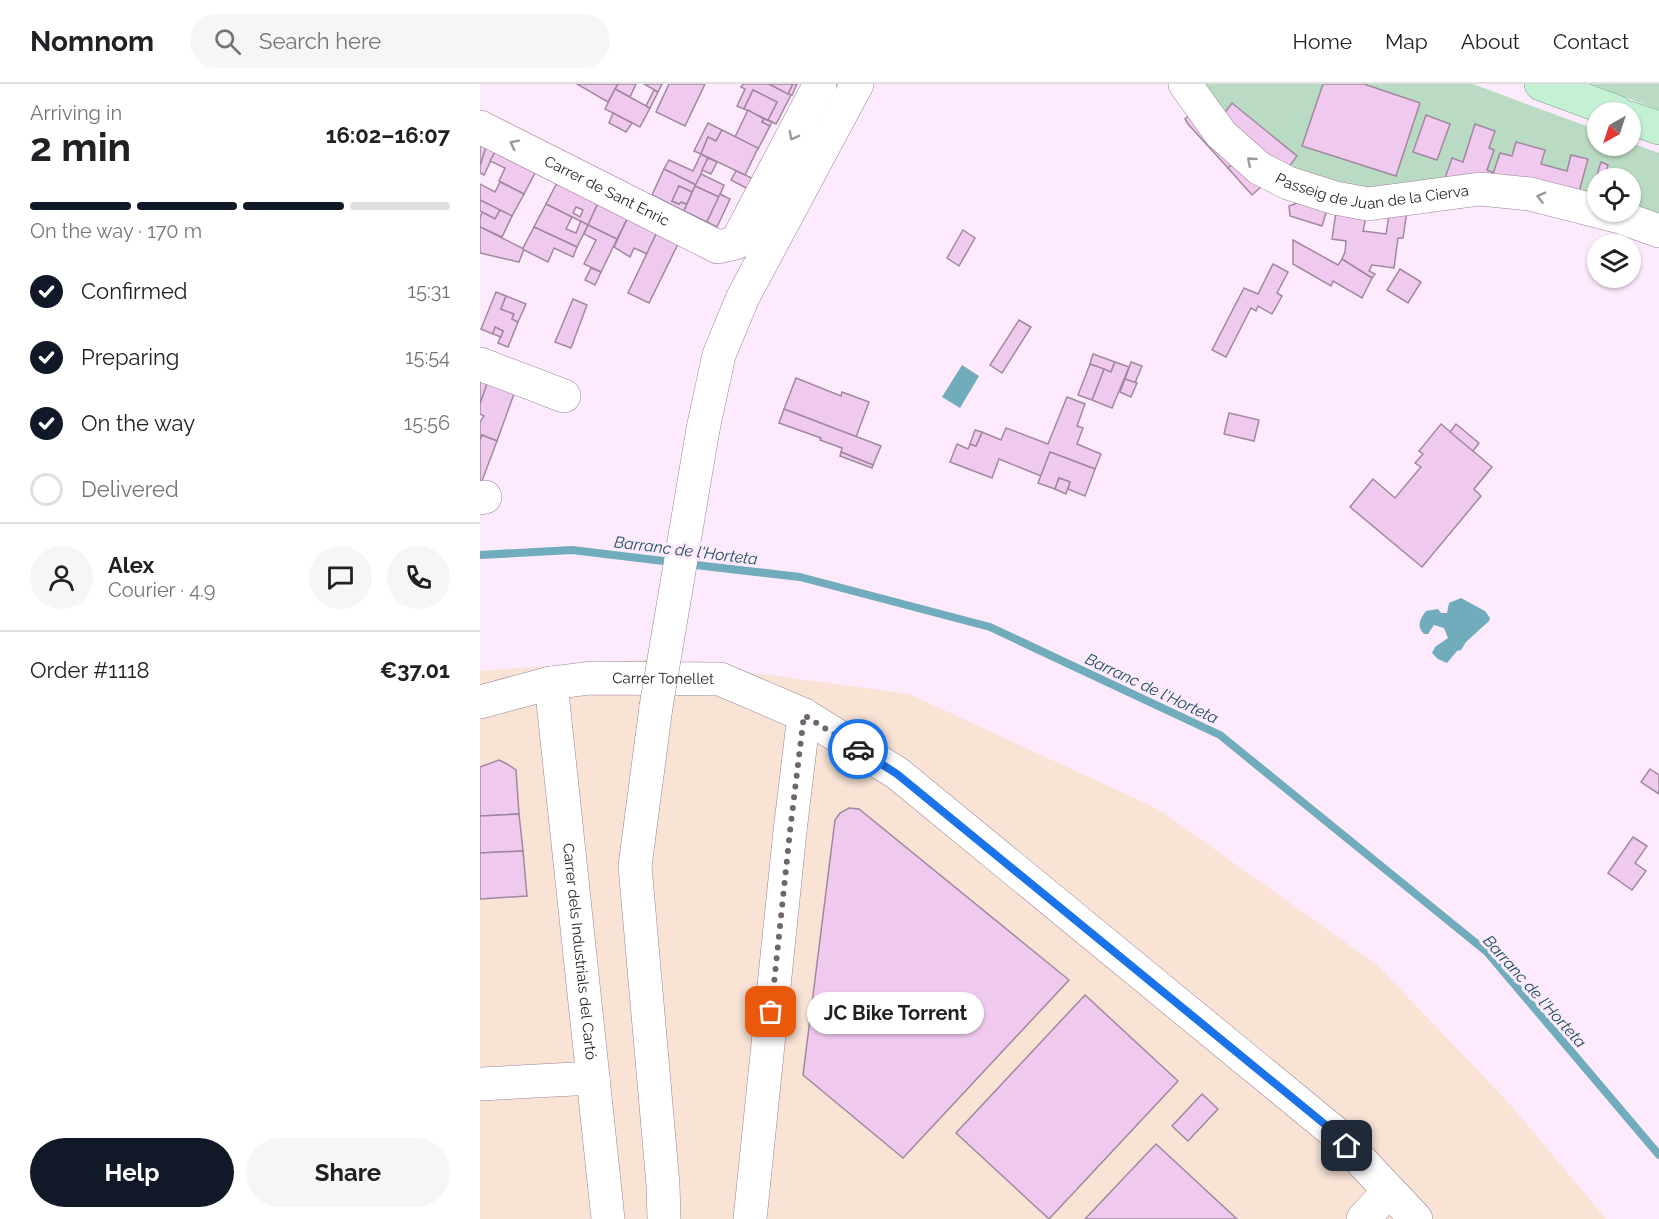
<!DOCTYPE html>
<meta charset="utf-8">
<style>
body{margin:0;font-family:Raleway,sans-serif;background:#f6f6f6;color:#202124;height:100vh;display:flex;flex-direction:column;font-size:22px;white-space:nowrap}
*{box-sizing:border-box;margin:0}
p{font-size:20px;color:#757577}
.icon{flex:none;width:33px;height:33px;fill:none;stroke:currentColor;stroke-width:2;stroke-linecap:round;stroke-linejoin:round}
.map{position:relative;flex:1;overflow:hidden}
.panel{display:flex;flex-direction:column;background:#fff;width:480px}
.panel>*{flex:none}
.needle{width:39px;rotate:219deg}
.controls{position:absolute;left:1107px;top:18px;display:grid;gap:12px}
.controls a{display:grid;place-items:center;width:54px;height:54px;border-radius:50%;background:#fff;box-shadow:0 2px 4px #0004;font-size:30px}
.pin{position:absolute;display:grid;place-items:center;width:51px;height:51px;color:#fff;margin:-26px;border-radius:12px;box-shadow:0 3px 9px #0006}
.courier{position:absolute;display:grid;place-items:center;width:60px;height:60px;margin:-30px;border:4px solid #1a73e8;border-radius:50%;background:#fff;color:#222;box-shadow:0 2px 8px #0007}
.bubble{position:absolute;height:42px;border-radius:21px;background:#fff;box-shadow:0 2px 4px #0004;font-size:20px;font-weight:700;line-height:42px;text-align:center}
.overview em{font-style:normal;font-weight:700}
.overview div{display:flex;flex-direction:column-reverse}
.overview{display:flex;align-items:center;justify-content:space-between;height:102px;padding:0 30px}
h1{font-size:39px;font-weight:700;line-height:45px}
.bar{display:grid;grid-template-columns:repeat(4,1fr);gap:9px 6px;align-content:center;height:72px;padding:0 30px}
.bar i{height:8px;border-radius:4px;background:#e0e0e0}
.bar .active{background:#111827}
.bar p{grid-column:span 4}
.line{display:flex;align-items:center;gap:15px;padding:0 30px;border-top:2px solid #e0e0e0}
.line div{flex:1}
.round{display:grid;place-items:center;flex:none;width:63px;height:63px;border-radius:32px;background:#f6f6f6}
ol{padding:0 30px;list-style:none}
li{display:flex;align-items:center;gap:18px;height:66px}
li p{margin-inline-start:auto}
li .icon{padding:6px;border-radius:50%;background:#111827;color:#fff;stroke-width:4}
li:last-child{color:#757577}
li i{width:33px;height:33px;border:3px solid #e0e0e0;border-radius:50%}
.action{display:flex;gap:12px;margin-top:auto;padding:12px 30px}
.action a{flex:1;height:69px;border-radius:36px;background:#111827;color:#fff;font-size:24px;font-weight:700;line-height:69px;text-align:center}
.action a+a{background:#f6f6f6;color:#202124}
header{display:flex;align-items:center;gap:36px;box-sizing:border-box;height:84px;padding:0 30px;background:#fff;border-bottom:2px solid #e0e0e0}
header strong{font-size:28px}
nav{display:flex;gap:33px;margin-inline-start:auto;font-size:21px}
.search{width:420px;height:54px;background:#f6f6f6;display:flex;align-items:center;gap:15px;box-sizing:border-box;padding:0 21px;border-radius:33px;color:#757577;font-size:22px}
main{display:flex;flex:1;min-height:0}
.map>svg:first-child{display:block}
.industrial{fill:#f8e3d5}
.green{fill:#badbc3}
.water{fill:#70acbb}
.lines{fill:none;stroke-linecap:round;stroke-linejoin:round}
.stream{stroke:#70acbb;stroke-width:8}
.building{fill:#f0c9ef;stroke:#a0899f;stroke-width:1.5;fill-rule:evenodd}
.minor-casing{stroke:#9a8399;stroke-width:34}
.major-casing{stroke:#739f84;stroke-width:34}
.minor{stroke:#fff;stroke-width:33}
.major{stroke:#c4f0d4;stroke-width:33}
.minor-bridge-casing{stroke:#9a8399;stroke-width:34;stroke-linecap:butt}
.minor-bridge{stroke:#fff;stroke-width:33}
.oneway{stroke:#9d999d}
.done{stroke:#716471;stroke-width:6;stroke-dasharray:0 10.8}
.route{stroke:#1a73e8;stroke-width:8}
.labels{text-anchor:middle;stroke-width:6;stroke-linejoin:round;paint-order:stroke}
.street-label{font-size:15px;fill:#251c25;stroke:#feeafd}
.water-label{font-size:16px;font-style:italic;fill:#1b4f5c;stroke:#feeafd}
</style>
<header>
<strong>Nomnom</strong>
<div class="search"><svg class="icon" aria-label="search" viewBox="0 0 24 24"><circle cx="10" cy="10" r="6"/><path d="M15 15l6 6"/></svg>Search here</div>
<nav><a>Home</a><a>Map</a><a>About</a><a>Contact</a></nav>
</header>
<main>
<section class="panel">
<div class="overview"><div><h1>2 min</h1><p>Arriving in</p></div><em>16:02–16:07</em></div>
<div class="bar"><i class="active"></i><i class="active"></i><i class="active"></i><i></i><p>On the way · 170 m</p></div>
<ol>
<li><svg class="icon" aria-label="check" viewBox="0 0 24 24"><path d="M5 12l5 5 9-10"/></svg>Confirmed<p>15:31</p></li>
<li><svg class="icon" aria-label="check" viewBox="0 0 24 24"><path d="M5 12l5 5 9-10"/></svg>Preparing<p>15:54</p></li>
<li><svg class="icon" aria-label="check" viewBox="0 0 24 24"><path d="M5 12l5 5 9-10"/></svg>On the way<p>15:56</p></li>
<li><i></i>Delivered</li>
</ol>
<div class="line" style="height:108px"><a class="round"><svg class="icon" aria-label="person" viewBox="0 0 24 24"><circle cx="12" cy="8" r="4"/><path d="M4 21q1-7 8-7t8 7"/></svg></a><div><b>Alex</b><p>Courier · 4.9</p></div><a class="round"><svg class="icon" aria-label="chat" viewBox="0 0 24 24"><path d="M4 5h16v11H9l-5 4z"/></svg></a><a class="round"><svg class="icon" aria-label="phone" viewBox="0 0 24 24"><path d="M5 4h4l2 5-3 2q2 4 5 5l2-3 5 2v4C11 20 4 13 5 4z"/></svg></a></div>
<div class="line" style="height:78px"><div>Order #1118</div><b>€37.01</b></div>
<div class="action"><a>Help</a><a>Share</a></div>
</section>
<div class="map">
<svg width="1179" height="1135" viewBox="0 0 1179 1135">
<rect width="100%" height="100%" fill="#feeafd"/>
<path class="industrial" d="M173 575 429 610 678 725 897 881 1028 1018 1126 1135H0V587Z"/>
<g class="green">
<path d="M721 0H993L1117 46 1118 62H1150L1151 59 1179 69V139L1150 128V94H1118L1117 121 874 106 809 91 759 52Z"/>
<path d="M1111 0H1179V26Z"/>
</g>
<g class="water">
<path d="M482 281 499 292 480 324 462 313Z"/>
<path d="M981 514 1005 527 1010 534 1009 537 986 558 981 566 977 567 967 579 958 575 952 569 955 563 968 554 964 544 954 541 948 550H944C936 542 940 535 946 527L958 525 961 529H967L969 519Z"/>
</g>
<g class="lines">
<g class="stream">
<path d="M0 471 92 466 192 478"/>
<path d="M207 480 320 493 510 543 740 651 1007 868 1179 1071"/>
</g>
</g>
<g class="building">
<path d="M97 0H138L128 18Z"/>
<path d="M138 0H156L150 13 135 5Z"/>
<path d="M164 0H182L178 8Z"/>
<path d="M189 0H225L205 42 176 28Z"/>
<path d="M263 0H289L311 11 296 40 288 36 297 18 273 6 264 25 257 22 265 5 261 3Z"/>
<path d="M289 0H313L308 10Z"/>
<path d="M313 0H317L312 11 308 10Z"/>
<path d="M843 0H884L940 19 916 92 822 62Z"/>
<path d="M135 5 170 24 160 43 125 25Z"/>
<path d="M174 6 178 8 170 24 166 22Z"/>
<path d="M273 6 297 18 288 36 264 25Z"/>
<path d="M752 19 817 72 805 88 743 31Z"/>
<path d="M716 25 758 76 748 84 708 40 705 35Z"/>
<path d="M268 26 284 35 282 38 290 42 278 65 255 53Z"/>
<path d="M133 29 152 39 146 48 129 39Z"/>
<path d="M946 31 970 40 957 76 933 68Z"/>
<path d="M284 35 292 38 290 42 282 38Z"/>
<path d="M228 39 242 46 236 57 228 53 221 70 214 67Z"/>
<path d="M995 40 1015 47 1009 64 1014 66 1007 86 1014 89 1012 93 964 97 972 74 983 78Z"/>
<path d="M242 46 278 64 265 91 221 70 228 53 236 57Z"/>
<path d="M1036 58 1065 66 1061 80 1087 87 1091 71 1108 75 1097 115 1012 93 1020 69 1032 72Z"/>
<path d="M0 60 6 63 0 82Z"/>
<path d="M6 63 15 68 4 91 0 89V82Z"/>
<path d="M15 68 56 87 44 110 19 97 25 84 10 77Z"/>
<path d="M221 70 228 74 216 101 184 85 189 76 213 87Z"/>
<path d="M228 74 237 78 231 90 222 86Z"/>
<path d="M758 76 782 102 772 111 748 84Z"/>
<path d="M1121 78 1128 81 1124 94H1116Z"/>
<path d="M184 85 216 101 212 108 199 102 192 117 199 120 201 118 207 120 204 127 172 111Z"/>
<path d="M256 87 274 95 268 105 251 96Z"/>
<path d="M221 90 244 101 239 113 215 102Z"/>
<path d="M78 97 119 117 108 141 66 120ZM96 123 103 126 100 133 93 129Z"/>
<path d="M20 98 44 110 32 132 0 116V100L15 108Z"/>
<path d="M199 102 212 108 207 120 201 118 199 120 192 117Z"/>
<path d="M215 102 239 113 227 138 204 127Z"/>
<path d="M240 110 250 115 237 143 227 138Z"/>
<path d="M0 116 20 126 15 135 0 127Z"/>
<path d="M119 117 149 131 137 155 108 141Z"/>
<path d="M823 117 847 125 842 142 810 132 809 122Z"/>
<path d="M66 120 92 133 86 145 96 149 101 137 108 141 97 163 54 143Z"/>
<path d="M20 126 32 132 22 153 0 143V134L2 128 15 135Z"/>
<path d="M927 127 923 154H918L914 184 892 181 889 187 895 190 892 194 862 175 865 168 866 157 852 155 856 128 886 133 883 147 906 150 909 131Z"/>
<path d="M149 131 178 146 167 170 154 164 150 173 134 163Z"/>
<path d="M108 141 137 155 121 188 104 180 116 156 104 150Z"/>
<path d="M0 143 44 165 39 178 0 169Z"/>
<path d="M54 143 97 163 93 173 74 164 68 178 44 166 43 164Z"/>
<path d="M178 146 200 156 169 219 148 209Z"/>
<path d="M483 146 495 154 479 182 467 174Z"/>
<path d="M813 156 858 181 862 175 892 194 882 214 853 197 851 202 813 180Z"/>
<path d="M793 180 808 188 797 209 802 212 792 230 778 222 776 227 771 224 746 273 732 266 764 204 778 210Z"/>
<path d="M111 184 121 188 115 201 105 196Z"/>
<path d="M920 185 941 198 928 219 907 206Z"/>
<path d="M16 208 26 212 21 225 34 230 32 235 38 238 28 263 18 259 23 247 15 243 13 250 1 245Z"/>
<path d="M26 212 46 220 38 238 32 235 34 230 21 225Z"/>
<path d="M93 215 107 221 91 264 75 258Z"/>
<path d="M539 236 551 243 522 289 510 281Z"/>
<path d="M15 243 23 247 21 253 13 250Z"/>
<path d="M613 270 635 278 631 288 610 280Z"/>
<path d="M635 278 649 283 632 324 612 316 624 285 631 288Z"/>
<path d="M651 278 662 282 655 299 645 295Z"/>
<path d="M610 280 624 285 612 316 598 311Z"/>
<path d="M0 294 8 297 0 320Z"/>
<path d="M316 294 361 312 362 308 389 318 376 353 304 325Z"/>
<path d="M645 295 657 299 651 313 640 308Z"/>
<path d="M8 297 35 307 17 357 2 351 0 356V338L4 332 0 330V320Z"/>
<path d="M587 313 605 320 597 342 603 344 597 360 621 370 615 385 570 368 561 392 519 375 512 394 470 378 477 360 488 365 490 360 496 362 502 348 521 356 526 344 568 360Z"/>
<path d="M304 325 401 362 393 381 361 368 362 364 340 356 341 354 299 339Z"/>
<path d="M749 329 779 336 774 357 744 350Z"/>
<path d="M961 340 1012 383 994 405 1001 412 942 483 870 423 893 395 915 414 941 383 935 379 943 370 939 367Z"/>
<path d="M976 340 999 359 993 367 970 348Z"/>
<path d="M495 346 502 348 496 362 490 360Z"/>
<path d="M2 351 17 357 0 402V356Z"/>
<path d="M361 368 393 381 392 384 360 372Z"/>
<path d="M570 368 615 385 605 412 588 405 590 398 579 394 575 405 558 399Z"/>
<path d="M579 394 590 398 586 410 575 405Z"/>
<path d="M19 676 27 680 36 686 39 730 0 732V683Z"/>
<path d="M1170 685 1179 691V710L1161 698Z"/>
<path d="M369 724 379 725 589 896 423 1074 323 991 355 736 360 729Z"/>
<path d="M39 730 43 767 0 769V732Z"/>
<path d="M1153 753 1167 762 1155 779 1166 787 1152 806 1128 789Z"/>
<path d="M43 767 47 812 0 815V769Z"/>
<path d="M605 911 698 997 569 1135 476 1049Z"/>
<path d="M722 1010 738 1025 708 1057 692 1042Z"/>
<path d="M676 1060 757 1135H605Z"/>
</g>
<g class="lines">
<defs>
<g id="minor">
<path id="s1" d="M705 0 741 50 779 84 808 99 855 114 888 120 1000 105 1050 110 1140 133 1179 147"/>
<path id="s2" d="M0 43 238 163 256 159 340 0"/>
<path d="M0 280 84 312"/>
<path d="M223 345 239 271 263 213 377 0"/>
<path d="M0 414 5 413"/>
<path id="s3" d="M71 599 128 1135"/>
<path id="s4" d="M0 618 71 599 111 594 240 595 324 631 417 689 853 1047 936 1135"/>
<path d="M176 623 155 782 183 1101 184 1135"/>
<path d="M0 1000 113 994"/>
<path d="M270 1135 310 747 324 631"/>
<path d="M883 1135 909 1107"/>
</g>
<g id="major">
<path d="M1061 0 1137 28"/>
<path d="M1150 34 1179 44"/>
</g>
</defs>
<use href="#minor" class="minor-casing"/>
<use href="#major" class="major-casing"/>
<use href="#minor" class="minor"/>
<use href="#major" class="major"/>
<defs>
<path id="minor-bridge" d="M176 623 223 345"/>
</defs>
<use href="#minor-bridge" class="minor-bridge-casing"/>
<use href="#minor-bridge" class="minor-bridge"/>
</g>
<defs><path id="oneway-chevron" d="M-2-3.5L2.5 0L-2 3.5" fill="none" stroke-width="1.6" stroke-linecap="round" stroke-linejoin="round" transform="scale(1.5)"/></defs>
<g class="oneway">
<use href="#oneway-chevron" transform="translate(313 52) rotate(118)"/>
<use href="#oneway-chevron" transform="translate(34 60) rotate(-153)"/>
<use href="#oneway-chevron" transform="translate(771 77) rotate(-139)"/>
<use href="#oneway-chevron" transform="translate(1061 113) rotate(-166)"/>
</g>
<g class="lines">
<path class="done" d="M291 928 310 747 324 631 378 665"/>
<path class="route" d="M378 665 417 690 853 1047 867 1062"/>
</g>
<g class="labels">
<g class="street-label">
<text dy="5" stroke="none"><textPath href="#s1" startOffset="231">Passeig de Juan de la Cierva</textPath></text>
<text dy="5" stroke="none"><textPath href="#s2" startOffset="142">Carrer de Sant Enric</textPath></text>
<text dy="5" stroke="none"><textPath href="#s4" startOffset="186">Carrer Tonellet</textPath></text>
<text dy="5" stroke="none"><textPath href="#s3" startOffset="270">Carrer dels Industrials del Cartó</textPath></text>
</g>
<g class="water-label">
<text transform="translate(206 466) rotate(7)" y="6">Barranc de l'Horteta</text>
<text transform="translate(672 604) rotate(25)" y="6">Barranc de l'Horteta</text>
<text transform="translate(1055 907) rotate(48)" y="6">Barranc de l'Horteta</text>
</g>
</g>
</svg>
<div class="controls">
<a><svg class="needle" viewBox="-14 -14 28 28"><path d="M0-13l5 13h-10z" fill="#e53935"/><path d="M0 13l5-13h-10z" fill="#757577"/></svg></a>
<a><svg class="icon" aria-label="locate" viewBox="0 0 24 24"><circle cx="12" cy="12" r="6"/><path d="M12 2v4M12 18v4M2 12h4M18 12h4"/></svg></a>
<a><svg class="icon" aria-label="layers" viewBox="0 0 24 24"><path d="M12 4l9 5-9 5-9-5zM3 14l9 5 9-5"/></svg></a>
</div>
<div class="pin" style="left:291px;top:928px;background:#ea580c"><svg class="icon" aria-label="bag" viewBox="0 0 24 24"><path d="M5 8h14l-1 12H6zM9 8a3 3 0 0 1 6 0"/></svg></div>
<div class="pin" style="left:867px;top:1062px;background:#1f2937"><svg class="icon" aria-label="home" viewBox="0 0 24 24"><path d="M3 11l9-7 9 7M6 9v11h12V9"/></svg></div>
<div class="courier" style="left:378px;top:665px"><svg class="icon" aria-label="car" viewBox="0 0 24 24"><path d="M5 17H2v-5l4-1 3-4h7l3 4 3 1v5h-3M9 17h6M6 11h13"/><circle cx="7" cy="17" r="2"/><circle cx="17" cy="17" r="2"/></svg></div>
<div class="bubble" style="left:327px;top:908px;width:177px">JC Bike Torrent</div>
</div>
</main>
